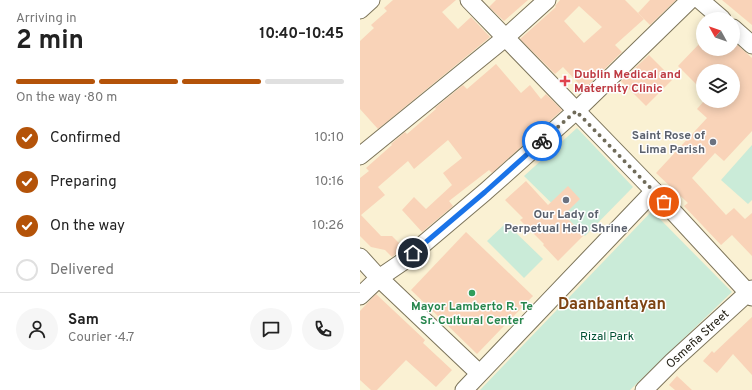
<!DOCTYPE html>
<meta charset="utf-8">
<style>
body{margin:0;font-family:Overpass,sans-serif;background:#f6f6f6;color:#222;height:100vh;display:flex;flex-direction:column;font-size:15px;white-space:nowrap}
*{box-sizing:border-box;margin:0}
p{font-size:13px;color:#767676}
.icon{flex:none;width:22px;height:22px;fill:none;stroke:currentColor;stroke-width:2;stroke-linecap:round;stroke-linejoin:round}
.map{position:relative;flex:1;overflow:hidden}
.details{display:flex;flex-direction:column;background:#fff;width:360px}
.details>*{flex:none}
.needle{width:26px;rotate:310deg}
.fabs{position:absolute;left:336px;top:12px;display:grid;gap:8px}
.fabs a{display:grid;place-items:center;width:44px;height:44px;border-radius:50%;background:#fff;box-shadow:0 2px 10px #0003;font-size:20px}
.pin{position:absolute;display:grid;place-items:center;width:34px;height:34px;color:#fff;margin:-17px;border:2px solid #fff;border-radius:50%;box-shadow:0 1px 4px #0007}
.courier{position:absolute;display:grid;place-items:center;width:40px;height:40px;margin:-20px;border:3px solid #1a73e8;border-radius:50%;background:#fff;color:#222;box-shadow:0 1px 5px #0007}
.overview em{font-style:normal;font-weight:700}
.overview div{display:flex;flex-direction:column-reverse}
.overview{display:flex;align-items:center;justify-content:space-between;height:68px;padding:0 16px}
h1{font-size:26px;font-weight:700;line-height:30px}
.bar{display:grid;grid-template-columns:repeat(4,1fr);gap:6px 4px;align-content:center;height:48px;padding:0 16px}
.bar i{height:5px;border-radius:3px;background:#e0e0e0}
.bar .selected{background:#b45309}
.bar p{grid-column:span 4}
.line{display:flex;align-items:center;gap:10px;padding:0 16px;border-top:1px solid #e0e0e0}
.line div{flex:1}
.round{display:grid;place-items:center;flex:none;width:42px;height:42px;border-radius:21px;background:#f6f6f6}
ol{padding:0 16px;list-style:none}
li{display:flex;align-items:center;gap:12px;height:44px}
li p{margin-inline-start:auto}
li .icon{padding:4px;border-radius:50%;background:#b45309;color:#fff;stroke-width:4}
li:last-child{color:#767676}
li i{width:22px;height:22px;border:2px solid #e0e0e0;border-radius:50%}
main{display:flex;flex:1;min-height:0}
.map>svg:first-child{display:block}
.green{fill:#caebd8}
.building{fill:#f9d3b8;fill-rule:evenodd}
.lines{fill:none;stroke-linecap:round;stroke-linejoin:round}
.street-casing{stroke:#7c745a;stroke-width:19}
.street{stroke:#fff;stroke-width:17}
.done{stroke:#706b59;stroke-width:4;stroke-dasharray:0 7.2}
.route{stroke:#1a73e8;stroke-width:5}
.health-dot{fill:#e0444e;stroke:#fefefe;stroke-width:1.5}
.worship-dot{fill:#6b7280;stroke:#fefefe;stroke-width:1.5}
.leisure-dot{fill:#2e9e5b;stroke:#fefefe;stroke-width:1.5}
.labels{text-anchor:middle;stroke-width:3;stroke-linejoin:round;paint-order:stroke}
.health-label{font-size:12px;font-weight:bold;fill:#be3a42;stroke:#fefefe;text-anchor:start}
.worship-label{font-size:12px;font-weight:bold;fill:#5b616d;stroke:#fefefe;text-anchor:end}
.leisure-label{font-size:12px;font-weight:bold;fill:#27864d;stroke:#fefefe}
.park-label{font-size:12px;fill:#005033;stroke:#fefefe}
.street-label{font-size:12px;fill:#262318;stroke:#fefefe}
.district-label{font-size:16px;font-weight:bold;fill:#7d4312;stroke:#fefefe}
</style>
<main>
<section class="details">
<div class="overview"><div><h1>2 min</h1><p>Arriving in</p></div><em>10:40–10:45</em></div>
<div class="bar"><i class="selected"></i><i class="selected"></i><i class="selected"></i><i></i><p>On the way · 80 m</p></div>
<ol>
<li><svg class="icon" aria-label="check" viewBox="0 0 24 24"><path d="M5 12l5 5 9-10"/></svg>Confirmed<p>10:10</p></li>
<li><svg class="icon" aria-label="check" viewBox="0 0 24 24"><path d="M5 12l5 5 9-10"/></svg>Preparing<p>10:16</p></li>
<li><svg class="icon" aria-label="check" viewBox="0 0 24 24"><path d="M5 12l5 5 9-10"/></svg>On the way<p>10:26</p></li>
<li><i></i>Delivered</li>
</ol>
<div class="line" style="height:72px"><a class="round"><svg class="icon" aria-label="person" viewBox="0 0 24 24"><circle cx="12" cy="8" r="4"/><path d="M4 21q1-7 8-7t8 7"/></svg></a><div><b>Sam</b><p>Courier · 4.7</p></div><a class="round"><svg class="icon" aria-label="chat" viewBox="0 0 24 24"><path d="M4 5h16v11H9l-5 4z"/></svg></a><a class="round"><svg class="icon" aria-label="phone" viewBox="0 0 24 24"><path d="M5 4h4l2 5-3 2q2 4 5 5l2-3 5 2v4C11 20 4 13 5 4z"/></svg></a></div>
</section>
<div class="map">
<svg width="392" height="390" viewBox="0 0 392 390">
<rect width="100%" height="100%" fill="#faf1d3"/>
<g class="green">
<path d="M217 128 273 187 225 236 164 176Z"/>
<path d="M392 145V200L388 204 361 180Z"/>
<path d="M292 211 372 292 270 390H120Z"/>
<path d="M146 223 183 259 164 278 127 241Z"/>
</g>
<g class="building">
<path d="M33 0H96L82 12 98 29 111 17 130 37 18 129 0 109V41L14 28 11 25 27 11 24 8Z"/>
<path d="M136 0H168L144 21 129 7Z"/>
<path d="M200 0H265L284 19 255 45 262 52 224 89 203 67 195 74 160 39 196 7 195 6ZM219 6 242 27 224 43 204 21Z"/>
<path d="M290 0H316L290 25 278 13Z"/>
<path d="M362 0H392V25Z"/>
<path d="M373 41 392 58V131L364 161 355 153 332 178 366 215 374 208 385 219 392 213V256L372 235 361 245 324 206 328 203 296 173 347 118 337 109 344 101H373V71H343V91L318 66 341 42 343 44V49H373Z"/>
<path d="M289 55 313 79 286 106 261 81Z"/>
<path d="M136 64 161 93 170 85 181 99 186 94 202 110 132 173 129 170 89 201 93 206 62 232 42 210 54 197 66 209 92 185 83 173 102 158 88 140 54 169 48 161 18 187 25 195 1 215 21 236H32L44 248 32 257 25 250 11 247 0 236V178L9 171 6 168 32 145 31 144 45 132 47 134 76 109 75 108 103 85 107 89Z"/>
<path d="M166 181 188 205 208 186 220 199 204 215 224 235 198 261 183 245 184 244 160 220 163 218 145 200Z"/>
<path d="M106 232 173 296 117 354 51 290Z"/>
<path d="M16 294 65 340 63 343 92 370 76 387 46 360 17 390H11L0 380V311Z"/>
<path d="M392 317V375L373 354 357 373 343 361 352 351 354 353Z"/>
<path d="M317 376 332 390H315L309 385Z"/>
</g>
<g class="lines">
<defs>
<g id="street">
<path d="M109 0 294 191 392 297"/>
<path d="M340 0 362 19"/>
<path d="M0 10 11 0"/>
<path d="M373 28 392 45"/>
<path d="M0 156 145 38 187 0"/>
<path d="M0 257 19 278 119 373"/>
<path d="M0 296 19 278 41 263 125 192 216 111 330 0"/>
<path d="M104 390 294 191"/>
<path id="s1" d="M284 390 313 361 392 289"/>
</g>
</defs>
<use href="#street" class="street-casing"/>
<use href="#street" class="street"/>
</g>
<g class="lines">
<path class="done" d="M182 141 216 111 304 202"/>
<path class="route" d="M53 253 125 192 182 141"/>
</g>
<path class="health-dot" d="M203 75h4v4h4v4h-4v4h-4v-4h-4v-4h4z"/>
<g class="worship-dot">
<circle cx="353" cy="142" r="4"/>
<circle cx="206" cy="200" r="4"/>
</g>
<circle class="leisure-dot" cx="112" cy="293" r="4"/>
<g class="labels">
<g class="health-label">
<text x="214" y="78">Dublin Medical and<tspan x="214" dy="14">Maternity Clinic</tspan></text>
</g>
<g class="worship-label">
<text x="345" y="139">Saint Rose of<tspan x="345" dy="14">Lima Parish</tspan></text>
<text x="206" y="218" text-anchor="middle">Our Lady of<tspan x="206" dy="14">Perpetual Help Shrine</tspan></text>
</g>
<g class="leisure-label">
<text x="112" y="310">Mayor Lamberto R. Te<tspan x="112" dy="14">Sr. Cultural Center</tspan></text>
</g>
<g class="park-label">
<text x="247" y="340">Rizal Park</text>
</g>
<g class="street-label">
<text dy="4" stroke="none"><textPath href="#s1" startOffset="74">Osmeña Street</textPath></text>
</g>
<g class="district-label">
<text x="252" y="309">Daanbantayan</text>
</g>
</g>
</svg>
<div class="fabs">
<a><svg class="needle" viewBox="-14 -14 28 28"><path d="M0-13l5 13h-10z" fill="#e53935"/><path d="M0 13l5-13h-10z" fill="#767676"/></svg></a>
<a><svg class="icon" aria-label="layers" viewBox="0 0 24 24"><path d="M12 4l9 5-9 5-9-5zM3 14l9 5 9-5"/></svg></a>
</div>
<div class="pin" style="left:304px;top:202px;background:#ea580c"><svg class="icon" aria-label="bag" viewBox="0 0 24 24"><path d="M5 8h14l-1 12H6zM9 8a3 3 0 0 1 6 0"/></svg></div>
<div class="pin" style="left:53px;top:253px;background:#1f2937"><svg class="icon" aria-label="home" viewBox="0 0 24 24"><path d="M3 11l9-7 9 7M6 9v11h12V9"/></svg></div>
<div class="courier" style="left:182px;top:141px"><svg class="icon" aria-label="bike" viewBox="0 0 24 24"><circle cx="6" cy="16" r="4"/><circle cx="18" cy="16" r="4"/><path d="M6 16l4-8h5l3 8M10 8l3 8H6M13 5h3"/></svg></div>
</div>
</main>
